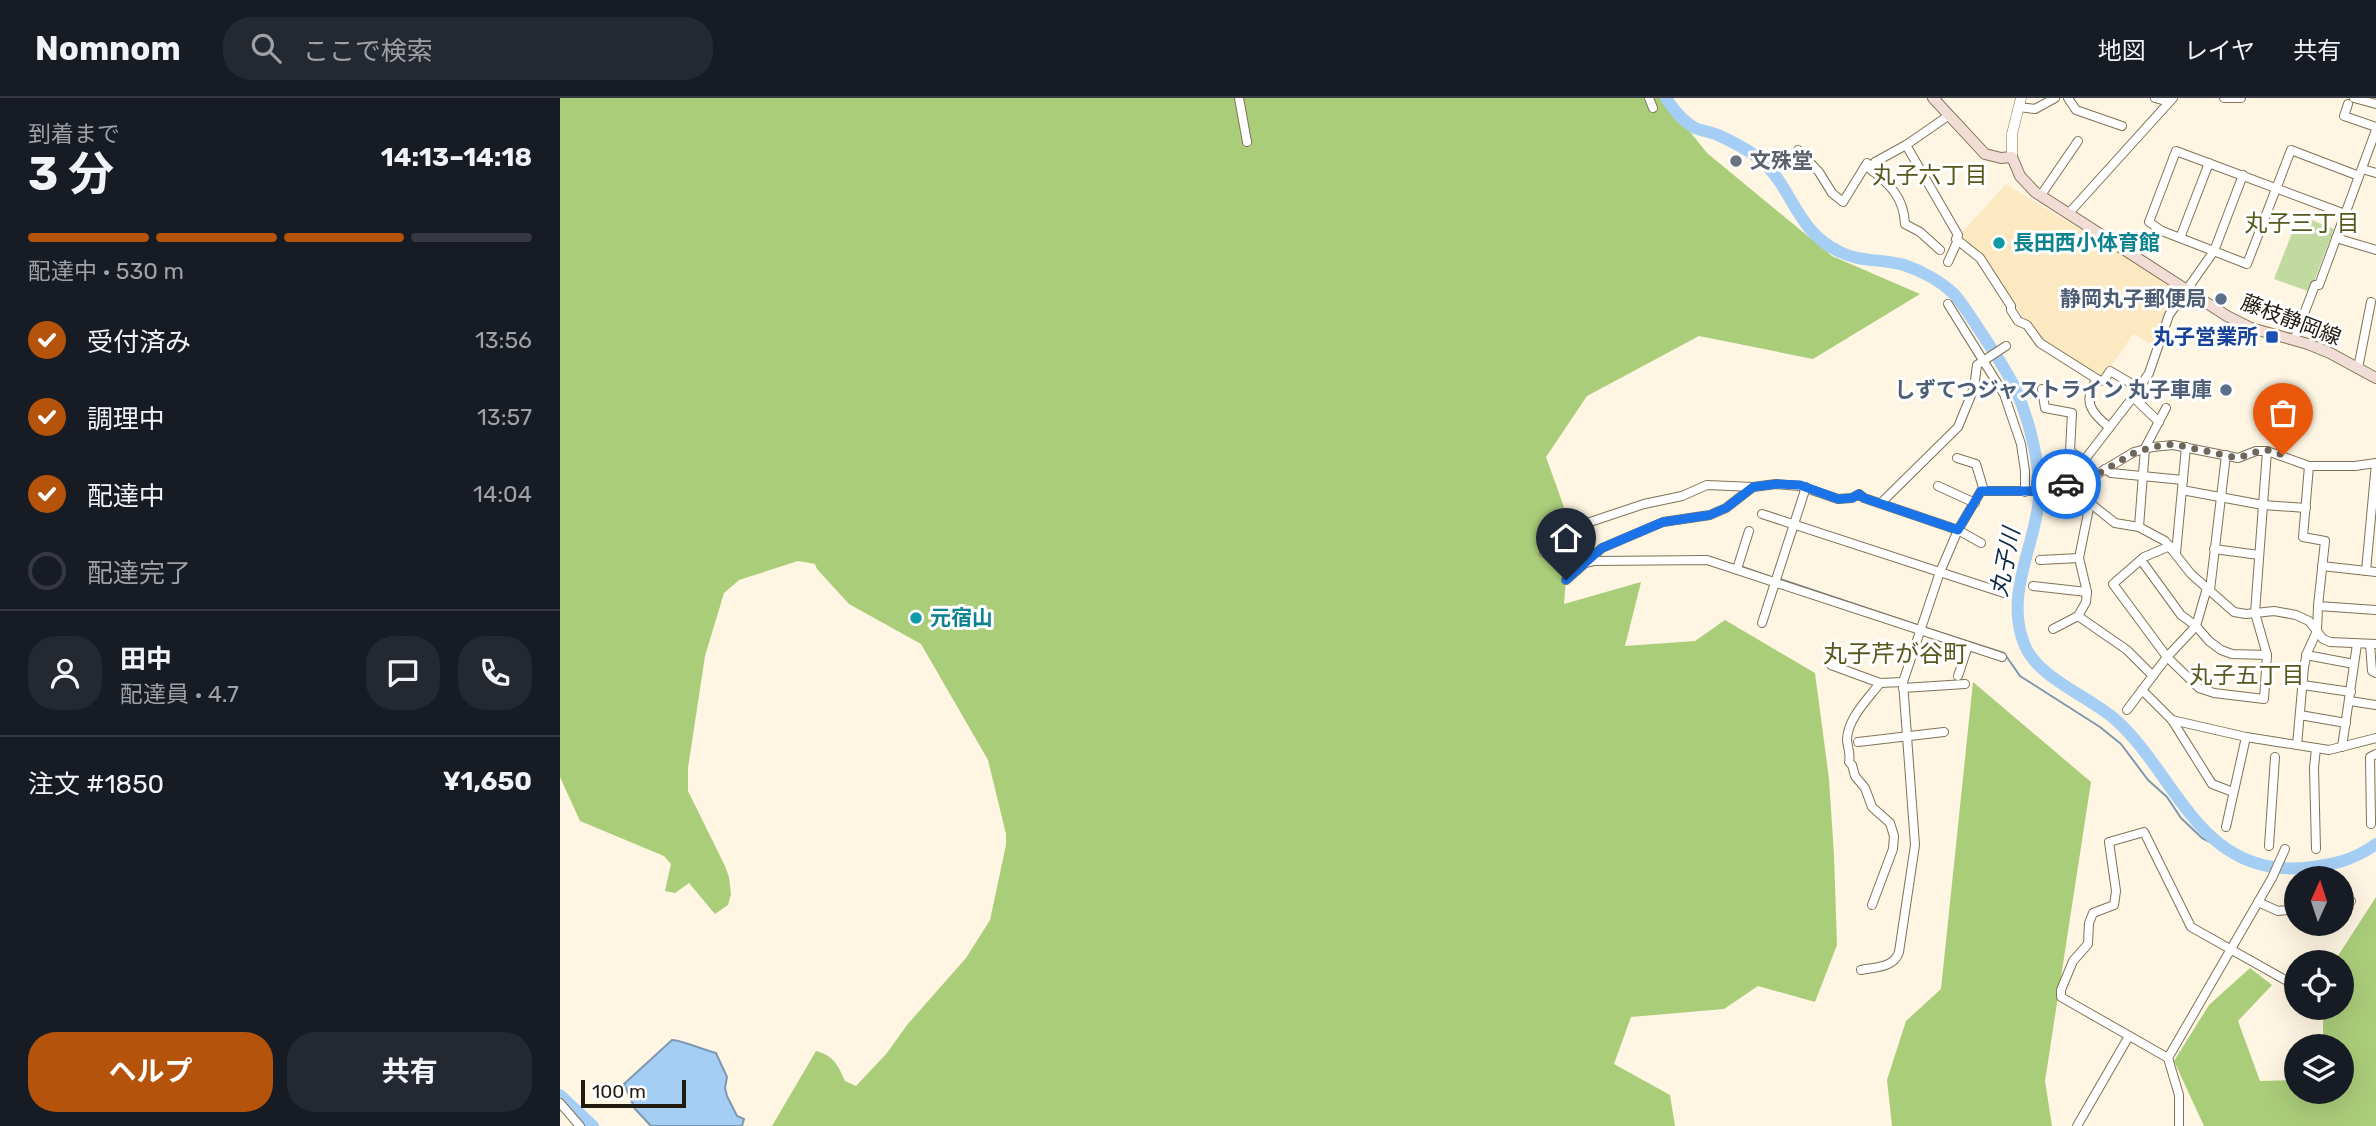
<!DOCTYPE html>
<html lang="ja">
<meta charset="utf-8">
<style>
body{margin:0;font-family:Rubik,"Noto Sans JP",sans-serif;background:#242831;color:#f1f3f6;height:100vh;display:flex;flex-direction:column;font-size:26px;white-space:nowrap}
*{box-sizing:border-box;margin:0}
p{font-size:23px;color:#9ea1a6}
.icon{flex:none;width:38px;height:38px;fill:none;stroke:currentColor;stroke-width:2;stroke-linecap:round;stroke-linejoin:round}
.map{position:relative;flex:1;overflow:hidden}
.panel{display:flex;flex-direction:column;background:#171b24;width:560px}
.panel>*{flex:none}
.needle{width:46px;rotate:3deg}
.buttons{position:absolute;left:1724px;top:768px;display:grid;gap:14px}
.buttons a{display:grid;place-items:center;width:70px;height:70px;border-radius:50%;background:#171b24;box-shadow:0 7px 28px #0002;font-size:35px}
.scale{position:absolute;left:21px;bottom:18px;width:105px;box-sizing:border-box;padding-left:7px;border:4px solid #201a0f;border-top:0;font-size:19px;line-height:24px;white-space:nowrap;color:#201a0f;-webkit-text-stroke:5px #fff;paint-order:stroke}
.pin{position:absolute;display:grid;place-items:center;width:60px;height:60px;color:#fff;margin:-72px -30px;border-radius:50% 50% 50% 0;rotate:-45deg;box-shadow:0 0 7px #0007}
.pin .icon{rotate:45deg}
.courier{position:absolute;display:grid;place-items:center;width:70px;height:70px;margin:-35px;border:5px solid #1a73e8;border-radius:50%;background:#fff;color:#222;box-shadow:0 2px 9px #0007}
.summary em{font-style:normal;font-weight:700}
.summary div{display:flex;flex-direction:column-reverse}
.summary{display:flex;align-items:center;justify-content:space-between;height:119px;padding:0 28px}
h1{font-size:46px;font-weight:700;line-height:52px}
.bar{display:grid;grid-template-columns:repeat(4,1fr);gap:10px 7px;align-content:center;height:84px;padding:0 28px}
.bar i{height:9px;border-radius:5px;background:#363941}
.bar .selected{background:#b45309}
.bar p{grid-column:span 4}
.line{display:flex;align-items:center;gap:18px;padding:0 28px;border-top:2px solid #363941}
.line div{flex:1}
.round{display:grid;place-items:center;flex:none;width:74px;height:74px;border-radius:28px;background:#242831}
ol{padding:0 28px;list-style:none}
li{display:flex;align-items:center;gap:21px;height:77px}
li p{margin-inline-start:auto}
li .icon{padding:7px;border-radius:50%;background:#b45309;color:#fff;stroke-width:4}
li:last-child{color:#9ea1a6}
li i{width:38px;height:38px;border:4px solid #363941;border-radius:50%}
.action{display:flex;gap:14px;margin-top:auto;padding:14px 28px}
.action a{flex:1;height:80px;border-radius:28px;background:#b45309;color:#fff;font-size:28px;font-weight:700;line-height:80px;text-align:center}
.action a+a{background:#242831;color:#f1f3f6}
header{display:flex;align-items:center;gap:42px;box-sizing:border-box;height:98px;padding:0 35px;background:#171b24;border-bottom:2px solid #363941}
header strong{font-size:33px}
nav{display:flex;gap:38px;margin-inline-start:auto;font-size:24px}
.search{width:490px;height:63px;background:#242831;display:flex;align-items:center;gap:18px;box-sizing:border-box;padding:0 24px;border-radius:28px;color:#9ea1a6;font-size:26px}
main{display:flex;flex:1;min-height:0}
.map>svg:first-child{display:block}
.built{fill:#fce9c2}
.green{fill:#c0daa0}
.forest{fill:#aacd7a}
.water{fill:#a5cef5;stroke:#7d98b0;stroke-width:2}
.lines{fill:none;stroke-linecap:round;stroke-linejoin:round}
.stream{stroke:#7d98b0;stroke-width:2}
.river{stroke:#a5cef5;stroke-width:12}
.minor-casing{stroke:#807256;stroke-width:10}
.tertiary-casing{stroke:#807256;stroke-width:11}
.secondary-casing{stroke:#807256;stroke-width:12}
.minor{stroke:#fff;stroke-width:8}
.tertiary{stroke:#fff;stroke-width:10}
.secondary{stroke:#f2ddd6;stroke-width:10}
.done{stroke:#6e6759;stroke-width:7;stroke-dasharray:0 12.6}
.route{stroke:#1a73e8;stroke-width:9}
.worship-dot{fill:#6b7280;stroke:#fff;stroke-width:2.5}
.culture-dot{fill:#0f9aa8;stroke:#fff;stroke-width:2.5}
.service-dot{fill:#5c6f8a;stroke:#fff;stroke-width:2.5}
.transit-dot{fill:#1a4fb4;stroke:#fff;stroke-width:2.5}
.labels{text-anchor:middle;stroke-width:6;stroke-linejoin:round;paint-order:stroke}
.worship-label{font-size:21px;font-weight:bold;fill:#5b616d;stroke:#fff;text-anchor:start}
.culture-label{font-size:21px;font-weight:bold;fill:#0d838f;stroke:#fff;text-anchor:start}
.service-label{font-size:21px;font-weight:bold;fill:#4e5e75;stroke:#fff;text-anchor:end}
.street-label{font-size:21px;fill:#201a0f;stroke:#fff}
.transit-label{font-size:21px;font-weight:bold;fill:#164399;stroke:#fff;text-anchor:end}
.neighbourhood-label{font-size:23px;fill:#56581d;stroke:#fff}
.water-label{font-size:23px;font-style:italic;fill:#0d2b45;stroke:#fff}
.quarter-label{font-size:24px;fill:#56581d;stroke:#fff}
</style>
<header>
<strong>Nomnom</strong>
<div class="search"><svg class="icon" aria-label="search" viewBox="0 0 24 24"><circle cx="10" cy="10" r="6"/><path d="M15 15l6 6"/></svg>ここで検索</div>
<nav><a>地図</a><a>レイヤ</a><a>共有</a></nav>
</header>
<main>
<section class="panel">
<div class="summary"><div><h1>3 分</h1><p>到着まで</p></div><em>14:13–14:18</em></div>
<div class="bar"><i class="selected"></i><i class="selected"></i><i class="selected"></i><i></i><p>配達中 · 530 m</p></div>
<ol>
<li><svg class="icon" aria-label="check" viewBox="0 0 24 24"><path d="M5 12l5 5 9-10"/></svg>受付済み<p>13:56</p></li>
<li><svg class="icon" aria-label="check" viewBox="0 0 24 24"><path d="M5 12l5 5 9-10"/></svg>調理中<p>13:57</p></li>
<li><svg class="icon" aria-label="check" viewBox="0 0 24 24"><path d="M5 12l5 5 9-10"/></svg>配達中<p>14:04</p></li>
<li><i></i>配達完了</li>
</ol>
<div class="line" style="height:126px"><a class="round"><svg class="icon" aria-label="person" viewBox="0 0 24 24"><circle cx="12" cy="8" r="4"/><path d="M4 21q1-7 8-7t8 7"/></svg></a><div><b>田中</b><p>配達員 · 4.7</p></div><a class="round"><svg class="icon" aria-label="chat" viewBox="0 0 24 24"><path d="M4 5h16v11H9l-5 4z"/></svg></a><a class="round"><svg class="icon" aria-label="phone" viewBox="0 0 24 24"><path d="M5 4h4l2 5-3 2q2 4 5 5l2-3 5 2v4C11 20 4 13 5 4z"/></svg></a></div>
<div class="line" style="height:91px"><div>注文 #1850</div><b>¥1,650</b></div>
<div class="action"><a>ヘルプ</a><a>共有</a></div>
</section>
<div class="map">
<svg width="1816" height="1028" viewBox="0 0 1816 1028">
<rect width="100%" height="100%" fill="#fef5e2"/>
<path class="built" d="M1446 86 1619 192 1605 217 1594 248 1573 236 1542 282 1478 238 1445 194 1398 139Z"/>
<path class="green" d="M1739 117 1774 131 1750 194 1714 181Z"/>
<g class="forest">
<path d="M0 0H1103L1147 55 1272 158 1360 196 1253 261 1139 238 1027 298 986 359 1010 426 1004 506 1081 484 1065 548 1135 543 1165 522 1255 575 1269 681 1274 757 1277 847 1255 904 1198 888 1164 911 1071 919 1054 966 1110 997 1115 1028H212L256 953C274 958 278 967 285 983L296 988 327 955 347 927 406 860 430 822 446 747V736L428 662 361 546 289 506 257 471 255 466 238 463 179 482 164 495 145 558 128 670V693L165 768 169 779 171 796 168 807 155 816 129 785 115 795 105 793 111 766 104 758 20 723 0 679Z"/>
<path d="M1413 584 1531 684 1485 983 1492 1028H1332L1327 982 1346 923 1381 891Z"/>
<path d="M1816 799V1028H1644L1614 963 1649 907 1690 870 1712 887 1678 923 1700 983 1736 982V994H1782V948H1763V910H1782V864H1774Z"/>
</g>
<path class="water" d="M112 942C121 942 144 952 156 955L167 979 165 990 167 998 177 1018 184 1021 182 1028H91L75 1011 64 986Z"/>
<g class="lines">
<g class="stream">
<path d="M1162 463 1175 467"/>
<path d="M1180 468 1214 480"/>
<path d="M1220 481 1357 527"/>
<path d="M1366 530 1444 555 1460 578 1540 629 1561 646 1588 682 1607 699 1621 720 1642 740 1678 758"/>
<path d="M32 1028H33"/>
</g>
<g class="river">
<path d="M1106 0C1113 11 1124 24 1135 30 1142 33 1151 34 1158 37 1173 44 1192 53 1204 65 1233 92 1237 134 1280 154 1300 164 1323 161 1344 167 1362 173 1382 184 1395 197 1405 209 1414 224 1422 236 1434 254 1447 273 1456 292 1470 324 1483 374 1478 409 1471 456 1445 501 1465 548 1479 581 1531 599 1557 623 1618 679 1639 778 1744 770 1771 767 1793 763 1816 746"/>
<path d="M0 997 33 1028"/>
</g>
<defs>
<g id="minor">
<path d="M679 0 687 44"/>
<path d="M1089 0 1093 10"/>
<path d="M1508 0 1516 12 1562 28"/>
<path d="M1595 0 1609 4"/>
<path d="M1664 0H1681"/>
<path d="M1794 0 1816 6"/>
<path d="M1788 6 1784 18 1816 29"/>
<path d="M1459 9 1475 11 1495 0"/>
<path d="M1346 47 1398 137 1396 141 1420 160 1451 208V212L1458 223 1467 227 1480 245 1540 283 1544 282 1550 273 1579 290"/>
<path d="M1238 52 1259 74 1272 95 1283 104 1307 65 1312 69"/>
<path d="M1802 71 1816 75"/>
<path d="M1481 97 1518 43"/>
<path d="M1509 115 1613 0"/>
<path d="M1785 116C1729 95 1673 74 1616 53L1589 124 1602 133 1687 166 1731 52 1799 78"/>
<path d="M1620 140 1649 65"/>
<path d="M1776 140 1816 152"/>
<path d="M1380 152 1360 134 1345 126C1344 100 1330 86 1310 71L1315 64 1346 47 1388 18"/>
<path d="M1388 164 1398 142"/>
<path d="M1388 206 1444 296 1461 346 1465 373V394"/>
<path d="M1734 242 1755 187H1759L1816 32"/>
<path d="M1798 270 1811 204"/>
<path d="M1537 281C1522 303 1531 315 1549 329"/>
<path d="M1482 291 1485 310 1512 315 1510 353 1524 363"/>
<path d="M1573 299 1599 324"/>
<path d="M1397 360 1416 366 1424 393"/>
<path d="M1521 366 1534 378 1574 354 1593 349 1613 347 1678 360 1696 353H1707L1749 368H1795L1816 365"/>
<path d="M1749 368 1743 439 1765 443 1758 508 1816 512"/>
<path d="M1545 371 1551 375 1623 382"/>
<path d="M1506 386 1555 425 1579 429 1605 443 1631 476 1674 514 1686 516 1714 513 1736 517 1749 523 1763 541 1770 544 1816 546"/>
<path d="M1378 388 1415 405"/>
<path d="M1622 392 1703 407 1746 410"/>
<path d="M1321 405 1398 329 1414 290 1417 267 1446 248"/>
<path d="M1202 416 1444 495"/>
<path d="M1579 429 1585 350 1606 310"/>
<path d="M1610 448 1584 459 1553 486 1607 559 1639 590 1654 595 1704 601 1707 557 1695 515 1707 353"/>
<path d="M1654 451 1699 457"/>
<path d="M984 455 1027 425 1084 406 1122 398 1147 387 1193 389 1216 386 1240 388 1278 401 1292 400 1299 396 1304 400 1398 432 1421 445"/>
<path d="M1616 455 1626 349"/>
<path d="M1480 462 1519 460"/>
<path d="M1581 462 1621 517 1636 528 1649 543 1661 552 1672 556 1707 557"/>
<path d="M1025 465 1034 463 1147 462 1442 559"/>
<path d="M1762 468 1816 474"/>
<path d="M1177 471 1189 433"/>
<path d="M1806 473 1816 365"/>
<path d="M1006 482 1042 450 1103 424 1150 417 1166 410 1193 389"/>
<path d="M1473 488 1527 494"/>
<path d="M1650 492 1666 357"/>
<path d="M1518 518 1567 552 1593 578"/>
<path d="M1202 525 1246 389"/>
<path d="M1493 531 1518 518 1526 504 1527 494 1519 460 1530 405"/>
<path d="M1810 546 1812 573 1816 575"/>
<path d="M1746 557 1794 566"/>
<path d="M1271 567 1320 585 1343 584"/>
<path d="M1398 578 1408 548"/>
<path d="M1743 587 1791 594"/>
<path d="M1343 590 1405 586"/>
<path d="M1582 592 1612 622 1652 686 1673 694"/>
<path d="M1790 603 1816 607"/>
<path d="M1567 612 1607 559 1636 528 1647 490"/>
<path d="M1740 617 1786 625"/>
<path d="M1612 622 1686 639 1769 652 1816 640"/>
<path d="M1298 644 1384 634"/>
<path d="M1737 647 1744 569 1747 555 1757 533 1758 508"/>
<path d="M1782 649 1797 546"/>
<path d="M1756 650 1754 670 1756 751"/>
<path d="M1811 726 1810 659 1816 656"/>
<path d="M1666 729 1686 639"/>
<path d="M1709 748 1715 659"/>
<path d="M1698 804 1718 813 1736 811"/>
<path d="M1782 806 1791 803"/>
<path d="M1312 807 1333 751 1334 738 1330 725 1312 709 1305 690 1295 678 1292 667 1289 664C1291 654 1287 649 1287 641 1288 620 1308 601 1320 585"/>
<path d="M1301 872C1315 869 1334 870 1339 854L1355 747 1343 584 1380 474 1398 432 1421 393H1490L1499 391 1506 386 1573 299 1589 275 1609 217 1654 153 1683 77"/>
<path d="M1608 960 1501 899V892L1513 863 1528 846 1529 825 1533 815 1554 807 1556 793 1549 744 1584 734 1631 829 1736 888"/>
<path d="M0 1005 20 1028"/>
<path d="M1517 1028 1569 938"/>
<path d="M1619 1028V997L1608 960 1712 780 1725 751"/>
</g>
<path id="tertiary" d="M1452 59V36L1461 0"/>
<path id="secondary" d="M1373 0 1425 56 1441 60 1452 59 1460 78 1475 94 1667 218 1691 230 1748 246 1770 255 1816 280"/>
</defs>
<use href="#minor" class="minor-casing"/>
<use href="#tertiary" class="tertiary-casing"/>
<use href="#secondary" class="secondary-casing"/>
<use href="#minor" class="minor"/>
<use href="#tertiary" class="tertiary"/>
<use href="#secondary" class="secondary"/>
</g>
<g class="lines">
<path class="done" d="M1506 386 1521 366 1534 378 1574 355 1592 349 1613 346 1678 360 1696 354 1707 352 1723 357"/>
<path class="route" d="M1006 482 1042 450 1103 424 1150 417 1166 410 1193 389 1216 386 1240 387 1278 401 1292 400 1299 396 1304 400 1398 432 1421 393H1492L1506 386"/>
</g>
<circle class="worship-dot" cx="1176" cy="63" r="7"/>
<g class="culture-dot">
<circle cx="1439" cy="145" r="7"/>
<circle cx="356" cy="520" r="7"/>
</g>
<g class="service-dot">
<circle cx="1661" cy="201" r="7"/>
<circle cx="1666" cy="292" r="7"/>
</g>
<rect class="transit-dot" x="1705" y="232" width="14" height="14" rx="3.5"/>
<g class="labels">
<g class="worship-label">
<text x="1190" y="70">文殊堂</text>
</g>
<g class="culture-label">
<text x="1453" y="152">長田西小体育館</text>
<text x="370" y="527">元宿山</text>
</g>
<g class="service-label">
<text x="1647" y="208">静岡丸子郵便局</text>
<text x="1652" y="299">しずてつジャストライン 丸子車庫</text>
</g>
<g class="street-label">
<text transform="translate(1731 222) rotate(21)" y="7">藤枝静岡線</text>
</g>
<g class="transit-label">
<text x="1698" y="246">丸子営業所</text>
</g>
<g class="neighbourhood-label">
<text x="1370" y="85">丸子六丁目</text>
<text x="1742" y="133">丸子三丁目</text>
<text x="1687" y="585">丸子五丁目</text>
</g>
<g class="water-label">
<text transform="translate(1445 464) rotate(-79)" y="8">丸子川</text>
</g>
<g class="quarter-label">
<text x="1335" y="564">丸子芹が谷町</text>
</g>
</g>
</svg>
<div class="buttons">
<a><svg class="needle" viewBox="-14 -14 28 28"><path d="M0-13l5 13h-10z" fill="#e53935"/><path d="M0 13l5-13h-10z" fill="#9ea1a6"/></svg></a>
<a><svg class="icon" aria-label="locate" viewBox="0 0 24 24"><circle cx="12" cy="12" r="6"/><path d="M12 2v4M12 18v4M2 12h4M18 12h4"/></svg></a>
<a><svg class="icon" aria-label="layers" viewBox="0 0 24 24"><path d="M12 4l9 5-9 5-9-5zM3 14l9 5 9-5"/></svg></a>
</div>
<div class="scale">100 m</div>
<div class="pin" style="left:1723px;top:357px;background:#ea580c"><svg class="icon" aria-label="bag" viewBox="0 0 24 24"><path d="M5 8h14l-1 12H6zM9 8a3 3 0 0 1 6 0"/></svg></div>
<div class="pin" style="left:1006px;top:482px;background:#1f2937"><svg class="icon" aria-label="home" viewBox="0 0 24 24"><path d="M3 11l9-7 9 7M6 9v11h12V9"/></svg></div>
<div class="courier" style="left:1506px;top:386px"><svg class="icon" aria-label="car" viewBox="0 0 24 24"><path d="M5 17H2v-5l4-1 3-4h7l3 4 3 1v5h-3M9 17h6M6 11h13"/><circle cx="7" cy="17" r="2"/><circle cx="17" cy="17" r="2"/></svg></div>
</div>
</main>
